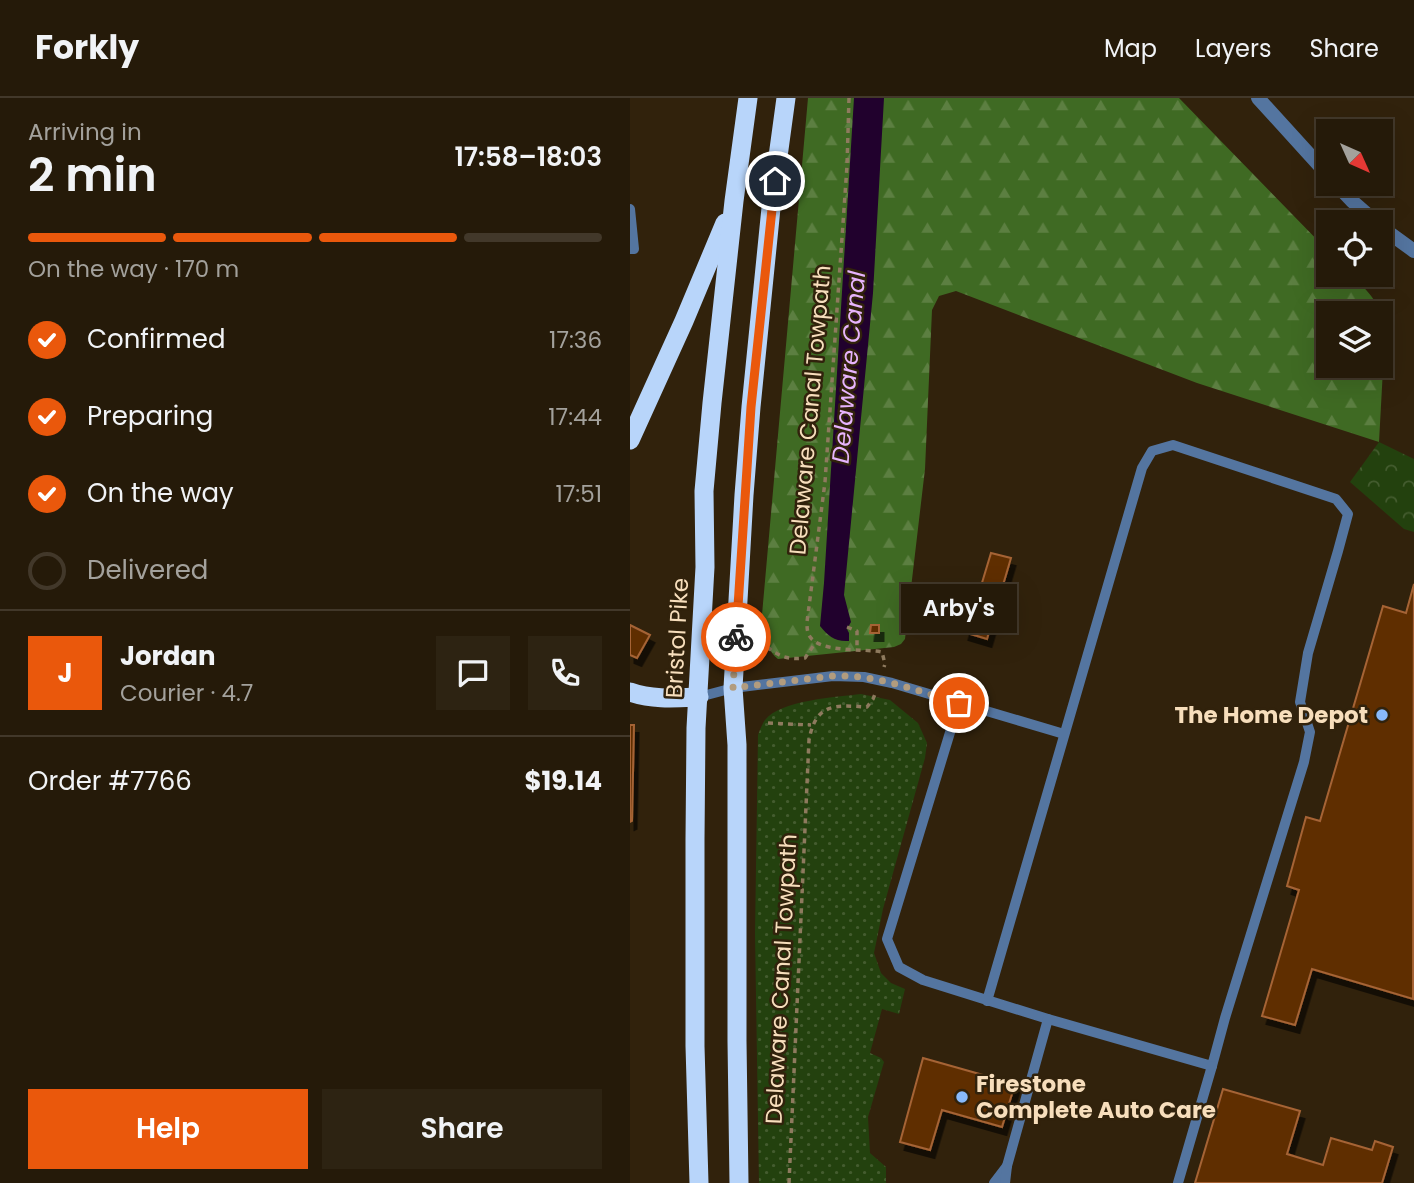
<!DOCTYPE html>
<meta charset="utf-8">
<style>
body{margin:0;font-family:Poppins,sans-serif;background:#2d2312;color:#f1f3f6;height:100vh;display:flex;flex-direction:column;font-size:26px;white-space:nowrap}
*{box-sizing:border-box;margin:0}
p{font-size:23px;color:#a3a19c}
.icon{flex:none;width:38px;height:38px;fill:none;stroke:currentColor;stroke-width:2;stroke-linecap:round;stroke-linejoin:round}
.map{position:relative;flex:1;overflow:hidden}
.side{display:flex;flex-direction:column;background:#251a09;width:630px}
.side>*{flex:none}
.needle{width:46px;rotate:135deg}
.fabs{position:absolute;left:686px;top:21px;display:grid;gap:14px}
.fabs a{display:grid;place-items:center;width:77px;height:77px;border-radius:0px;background:#251a09;box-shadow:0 7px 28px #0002,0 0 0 2px #42382a;font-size:35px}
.pin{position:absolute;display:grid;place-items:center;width:60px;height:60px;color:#fff;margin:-30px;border:4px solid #fff;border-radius:50%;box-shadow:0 2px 7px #0007}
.courier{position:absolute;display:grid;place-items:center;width:70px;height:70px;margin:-35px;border:5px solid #ea580c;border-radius:50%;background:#fff;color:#222;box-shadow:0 2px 9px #0007}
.bubble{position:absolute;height:49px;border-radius:0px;background:#251a09;box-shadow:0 7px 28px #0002,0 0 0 2px #42382a;font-size:23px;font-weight:600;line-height:49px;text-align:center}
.overview em{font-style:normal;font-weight:600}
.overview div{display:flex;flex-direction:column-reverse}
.overview{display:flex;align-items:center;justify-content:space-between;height:119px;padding:0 28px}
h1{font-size:46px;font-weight:600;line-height:52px}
.bar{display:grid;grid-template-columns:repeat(4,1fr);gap:10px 7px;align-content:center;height:84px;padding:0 28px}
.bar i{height:9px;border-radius:5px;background:#42382a}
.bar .selected{background:#ea580c}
.bar p{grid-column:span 4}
.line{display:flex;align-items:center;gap:18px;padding:0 28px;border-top:2px solid #42382a}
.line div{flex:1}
.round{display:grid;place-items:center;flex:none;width:74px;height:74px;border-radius:0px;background:#2d2312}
ol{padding:0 28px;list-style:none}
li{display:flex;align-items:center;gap:21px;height:77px}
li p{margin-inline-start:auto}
li .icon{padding:7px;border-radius:50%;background:#ea580c;color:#fff;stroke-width:4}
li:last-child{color:#a3a19c}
li i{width:38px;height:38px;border:4px solid #42382a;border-radius:50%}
.cta{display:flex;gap:14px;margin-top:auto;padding:14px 28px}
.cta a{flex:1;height:80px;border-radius:0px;background:#ea580c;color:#fff;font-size:28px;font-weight:600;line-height:80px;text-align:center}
.cta a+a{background:#2d2312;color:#f1f3f6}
header{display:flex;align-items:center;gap:42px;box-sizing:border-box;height:98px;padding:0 35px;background:#251a09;border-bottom:2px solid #42382a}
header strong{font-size:33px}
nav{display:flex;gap:38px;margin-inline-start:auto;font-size:24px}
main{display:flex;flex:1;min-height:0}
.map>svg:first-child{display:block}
.grass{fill:url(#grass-dots)}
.forest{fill:url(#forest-firs);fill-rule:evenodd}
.park{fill:url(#park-crowns)}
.water{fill:#21012d}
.building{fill:#5e2f06;stroke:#a66434;stroke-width:2;filter:url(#shadow)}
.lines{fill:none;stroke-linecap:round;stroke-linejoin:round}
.path{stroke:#8e7a5e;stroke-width:3.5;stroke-dasharray:5 5;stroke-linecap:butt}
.service{stroke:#5475a0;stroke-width:10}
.minor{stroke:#5475a0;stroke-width:14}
.trunk{stroke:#b8d5fa;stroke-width:19}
.done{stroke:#b29c7e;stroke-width:7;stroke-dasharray:0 12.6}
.route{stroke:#ea580c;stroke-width:9}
.poi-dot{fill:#88bafc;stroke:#31220c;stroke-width:2.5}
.labels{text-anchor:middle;stroke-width:5;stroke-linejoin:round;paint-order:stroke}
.street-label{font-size:23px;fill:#f7debc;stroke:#31220c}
.poi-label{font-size:23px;font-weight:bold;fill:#f7debc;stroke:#31220c;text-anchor:end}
.water-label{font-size:24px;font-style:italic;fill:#e7b4fd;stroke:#31220c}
</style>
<header>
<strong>Forkly</strong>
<nav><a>Map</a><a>Layers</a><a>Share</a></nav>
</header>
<main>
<section class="side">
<div class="overview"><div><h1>2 min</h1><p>Arriving in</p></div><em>17:58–18:03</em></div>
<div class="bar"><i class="selected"></i><i class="selected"></i><i class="selected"></i><i></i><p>On the way · 170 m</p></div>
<ol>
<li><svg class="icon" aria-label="check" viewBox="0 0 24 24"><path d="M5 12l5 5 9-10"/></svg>Confirmed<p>17:36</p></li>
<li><svg class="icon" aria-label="check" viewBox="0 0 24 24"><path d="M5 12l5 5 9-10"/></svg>Preparing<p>17:44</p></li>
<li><svg class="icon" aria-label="check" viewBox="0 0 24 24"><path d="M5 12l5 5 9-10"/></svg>On the way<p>17:51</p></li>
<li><i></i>Delivered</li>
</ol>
<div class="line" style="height:126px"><b class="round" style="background:#ea580c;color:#fff">J</b><div><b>Jordan</b><p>Courier · 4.7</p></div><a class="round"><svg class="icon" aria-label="chat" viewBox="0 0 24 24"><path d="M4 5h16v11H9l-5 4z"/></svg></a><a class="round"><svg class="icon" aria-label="phone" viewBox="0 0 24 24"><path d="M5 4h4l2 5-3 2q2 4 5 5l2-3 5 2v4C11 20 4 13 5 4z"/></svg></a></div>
<div class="line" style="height:91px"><div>Order #7766</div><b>$19.14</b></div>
<div class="cta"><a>Help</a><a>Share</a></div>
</section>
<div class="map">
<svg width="784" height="1085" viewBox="0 0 784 1085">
<defs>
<pattern id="grass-dots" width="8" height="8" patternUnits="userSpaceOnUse" patternTransform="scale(1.75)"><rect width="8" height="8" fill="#23410e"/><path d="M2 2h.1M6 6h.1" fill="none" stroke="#445c2f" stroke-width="1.8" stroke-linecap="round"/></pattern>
<pattern id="forest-firs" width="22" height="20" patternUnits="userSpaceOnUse" patternTransform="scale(1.75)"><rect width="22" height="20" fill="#3f6a23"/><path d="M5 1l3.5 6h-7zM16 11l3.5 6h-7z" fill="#5c7f41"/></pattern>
<pattern id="park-crowns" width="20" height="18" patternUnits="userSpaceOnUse" patternTransform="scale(1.75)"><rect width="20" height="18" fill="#23410e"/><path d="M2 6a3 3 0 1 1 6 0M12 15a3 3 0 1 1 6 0" fill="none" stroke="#445c2f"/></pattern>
<filter id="shadow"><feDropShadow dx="4.5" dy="8" stdDeviation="0" flood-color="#0009"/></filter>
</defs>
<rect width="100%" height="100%" fill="#31220c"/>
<path class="grass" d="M231 596 260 602 288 625 297 645 295 660 253 811 244 855 251 875 261 885 275 891 269 916 252 911 240 955 251 960 254 964 238 1019 240 1055 256 1069V1085H129L125 836 128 637C130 632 132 626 135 622 150 602 208 599 231 596Z"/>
<path class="forest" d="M178 0H549L698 153V177H722C740 196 752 206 755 234L749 344 567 285 326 193 309 198 302 212 295 371 275 541 271 546 264 549 148 561C138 554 135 539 131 528ZM698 215H751V268H698Z"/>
<path class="park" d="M749 344 784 361V434L774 431 720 384Z"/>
<path class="water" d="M224 0H254L243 195 214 497 221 524 217 531 219 535V543C205 544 198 538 190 528L194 485Z"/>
<g class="building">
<path d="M361 455 381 460 357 541 334 534 345 497 348 498Z"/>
<path d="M784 486 783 901 682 871 665 927 632 918 669 792 657 788 676 719 690 723 753 508 776 515Z"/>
<path d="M0 527 20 537 7 560 0 557Z"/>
<path d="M241 527H249V535H240Z"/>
<path d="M0 627H4L2 723 0 724Z"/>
<path d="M293 960 385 986 372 1029 312 1012 300 1052 270 1044Z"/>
<path d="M593 991 670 1013 657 1056 693 1067 701 1040 742 1052 745 1043 763 1049 752 1085H565Z"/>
</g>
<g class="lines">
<g class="path">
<path d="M219 0 217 68 195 384 177 524C177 528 177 531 178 535 185 556 234 550 252 554L255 566 254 569"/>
<path d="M217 529 227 533V551"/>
<path d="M137 549C150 559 159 562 175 560L186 544"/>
<path d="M138 625 181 627"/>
<path d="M159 1085 179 642C186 605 204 607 237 609L243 601 245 596"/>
</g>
<g class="service">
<path d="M0 111 4 151H0"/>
<path d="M69 599 103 590 203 578 234 579 262 585 434 636"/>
<path d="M329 605 257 841 269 869 293 882 418 921 582 968 595 920 674 664 680 634 670 604 678 555 708 453 718 416 706 401 543 347 522 353 512 370 505 394 357 903"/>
<path d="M364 1085 377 1068"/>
<path d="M375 1085 377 1068 418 921"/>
<path d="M548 1085 582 968"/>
</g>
<g class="minor">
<path d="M628 0 698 77"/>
<path d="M706 86 722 103 746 124"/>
<path d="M751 129 784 153"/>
</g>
<g class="trunk">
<path d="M0 342 54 223 95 125"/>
<path d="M0 594C22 602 46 600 69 599"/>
<path d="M69 1085 65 948V742L66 630 75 469 74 393 82 305 104 103 118 0"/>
<path d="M109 1085 107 943V647L103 590 114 397 121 309 141 110 156 0"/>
</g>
</g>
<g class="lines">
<path class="done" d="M106 539 103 590 203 578C246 576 287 593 329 605"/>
<path class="route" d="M106 539 121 309 145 83"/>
</g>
<g class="poi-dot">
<circle cx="752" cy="617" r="7"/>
<circle cx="332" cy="999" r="7"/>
</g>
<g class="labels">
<g class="street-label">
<text transform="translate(180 312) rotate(-85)" y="8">Delaware Canal Towpath</text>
<text transform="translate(47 540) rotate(-87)" y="8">Bristol Pike</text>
<text transform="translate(151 881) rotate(-87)" y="8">Delaware Canal Towpath</text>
</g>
<g class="poi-label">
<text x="738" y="625">The Home Depot</text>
<text x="346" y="994" text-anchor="start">Firestone<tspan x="346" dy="26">Complete Auto Care</tspan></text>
</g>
<g class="water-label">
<text transform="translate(219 269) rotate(-85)" y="8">Delaware Canal</text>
</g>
</g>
</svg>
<div class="fabs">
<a><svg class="needle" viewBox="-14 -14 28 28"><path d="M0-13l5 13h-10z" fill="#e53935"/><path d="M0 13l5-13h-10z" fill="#a3a19c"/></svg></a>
<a><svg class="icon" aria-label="locate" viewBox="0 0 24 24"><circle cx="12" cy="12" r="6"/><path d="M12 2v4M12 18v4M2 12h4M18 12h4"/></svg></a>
<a><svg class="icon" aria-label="layers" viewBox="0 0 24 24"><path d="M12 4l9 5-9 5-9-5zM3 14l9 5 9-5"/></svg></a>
</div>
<div class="pin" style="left:329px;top:605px;background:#ea580c"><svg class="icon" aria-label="bag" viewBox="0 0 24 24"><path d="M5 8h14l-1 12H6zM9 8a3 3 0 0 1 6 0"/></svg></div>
<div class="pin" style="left:145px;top:83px;background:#1f2937"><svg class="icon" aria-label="home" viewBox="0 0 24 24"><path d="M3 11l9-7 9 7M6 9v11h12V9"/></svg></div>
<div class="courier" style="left:106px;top:539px"><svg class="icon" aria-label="bike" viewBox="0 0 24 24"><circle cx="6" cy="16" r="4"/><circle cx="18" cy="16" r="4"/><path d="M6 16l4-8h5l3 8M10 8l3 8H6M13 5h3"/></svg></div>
<div class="bubble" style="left:271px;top:486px;width:116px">Arby's</div>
</div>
</main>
